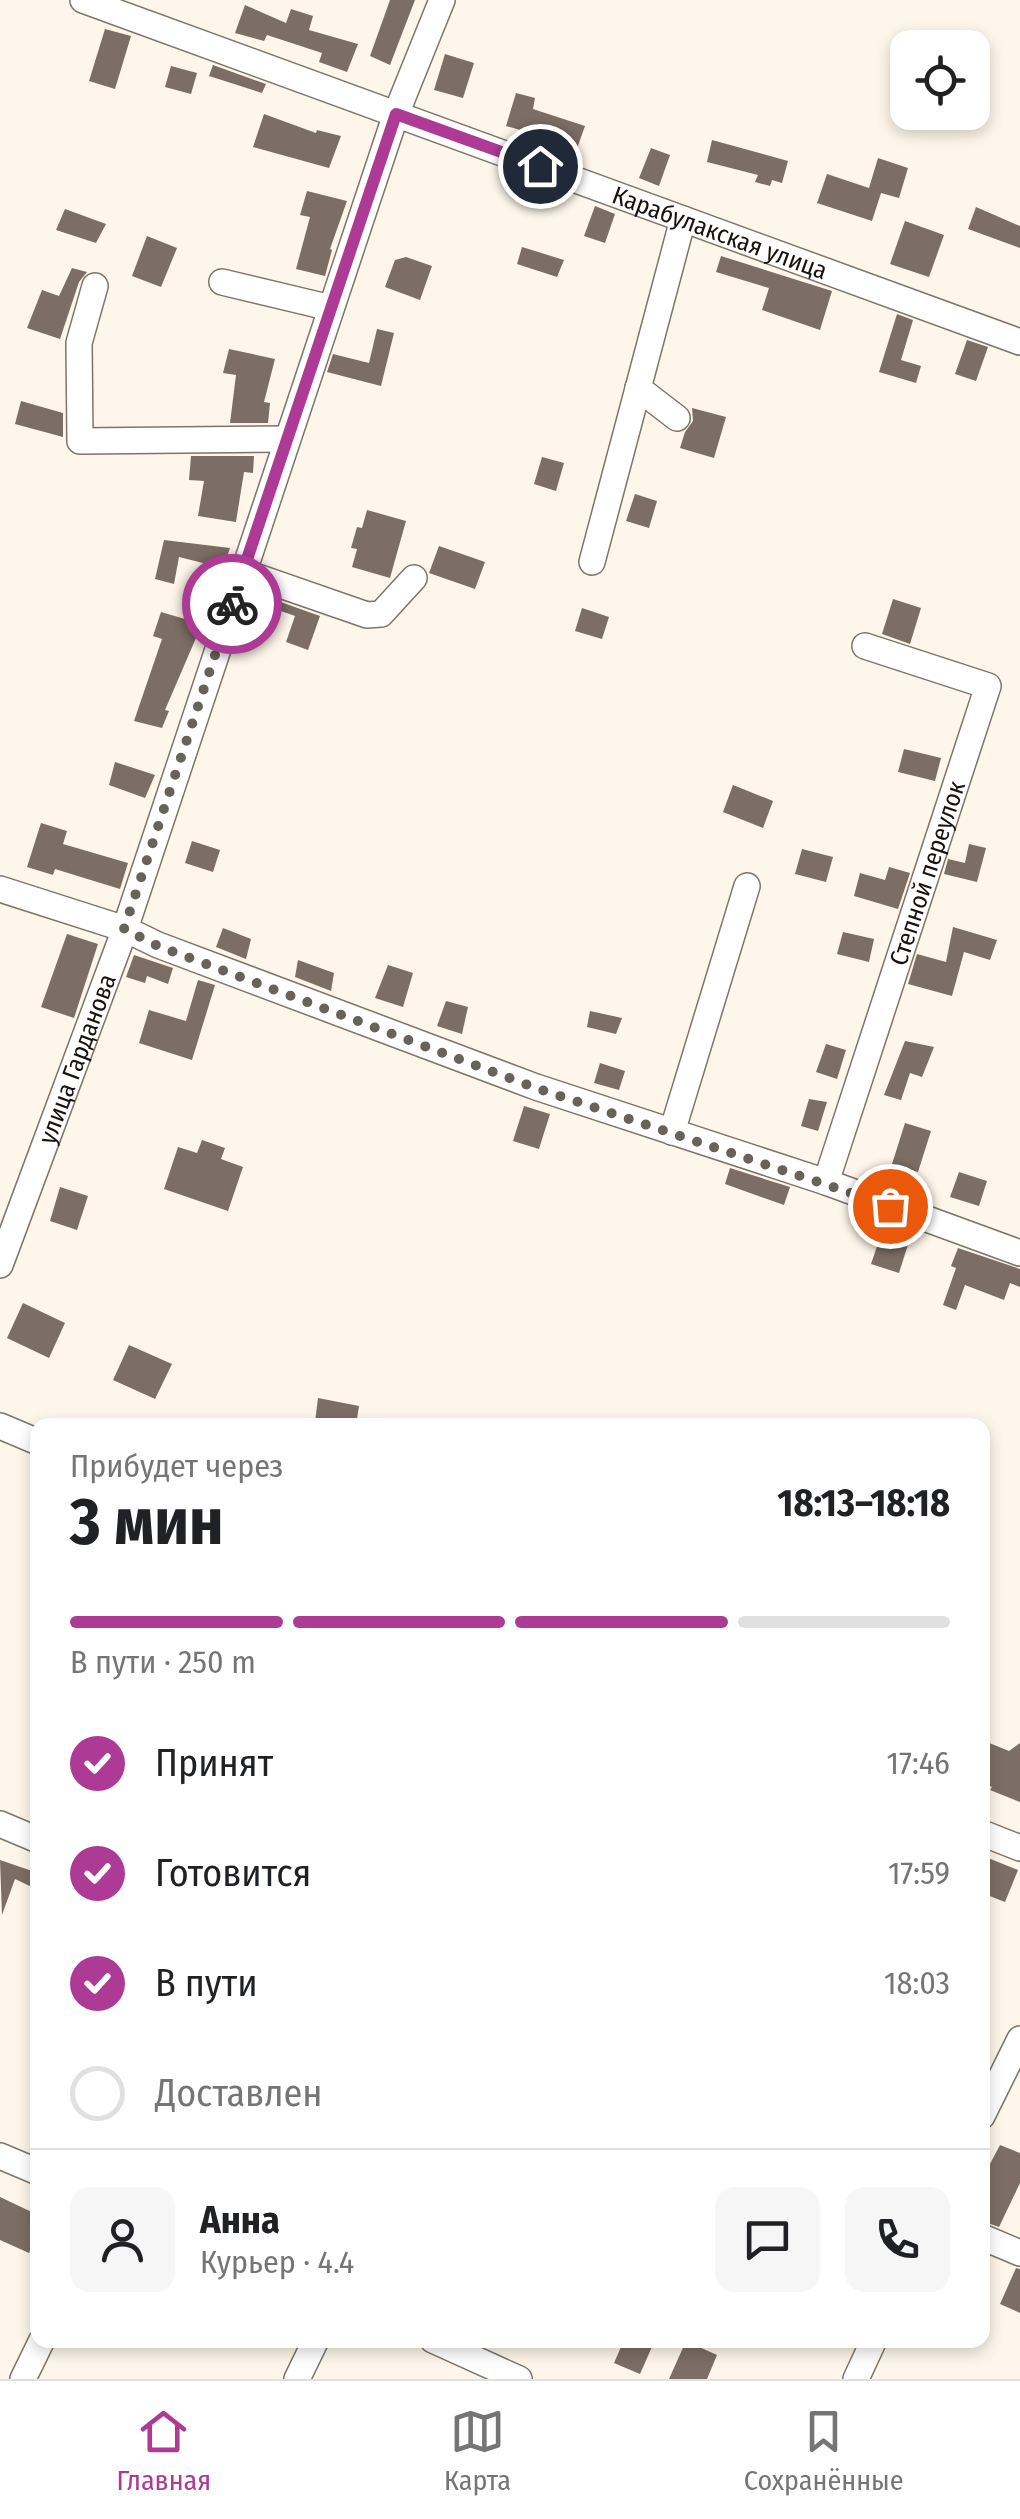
<!DOCTYPE html>
<html lang="ru">
<meta charset="utf-8">
<style>
body{margin:0;font-family:"Fira Sans Condensed",sans-serif;background:#f6f6f6;color:#202124;height:100vh;display:flex;flex-direction:column;font-size:38px;white-space:nowrap}
*{box-sizing:border-box;margin:0}
p{font-size:32px;color:#757577}
.icon{flex:none;width:55px;height:55px;fill:none;stroke:currentColor;stroke-width:2;stroke-linecap:round;stroke-linejoin:round}
.map{position:relative;flex:1;overflow:hidden}
.panel{position:absolute;left:30px;top:1418px;width:960px;height:930px;display:flex;flex-direction:column;background:#fff;border-radius:20px;box-shadow:0 5px 15px #0003}
.panel>*{flex:none}
.controls{position:absolute;left:890px;top:30px;display:grid;gap:20px}
.controls a{display:grid;place-items:center;width:100px;height:100px;border-radius:20px;background:#fff;box-shadow:0 5px 15px #0003;font-size:50px}
.pin{position:absolute;display:grid;place-items:center;width:85px;height:85px;color:#fff;margin:-42px;border:5px solid #fff;border-radius:50%;box-shadow:0 2px 10px #0007}
.courier{position:absolute;display:grid;place-items:center;width:100px;height:100px;margin:-50px;border:8px solid #ad3a94;border-radius:50%;background:#fff;color:#222;box-shadow:0 2px 12px #0007}
.summary em{font-style:normal;font-weight:700}
.summary div{display:flex;flex-direction:column-reverse}
.summary{display:flex;align-items:center;justify-content:space-between;height:170px;padding:0 40px}
h1{font-size:65px;font-weight:700;line-height:75px}
.bar{display:grid;grid-template-columns:repeat(4,1fr);gap:15px 10px;align-content:center;height:120px;padding:0 40px}
.bar i{height:12px;border-radius:8px;background:#e0e0e0}
.bar .selected{background:#ad3a94}
.bar p{grid-column:span 4}
.line{display:flex;align-items:center;gap:25px;padding:0 40px;border-top:2px solid #e0e0e0}
.line div{flex:1}
.round{display:grid;place-items:center;flex:none;width:105px;height:105px;border-radius:20px;background:#f6f6f6}
ol{padding:0 40px;list-style:none}
li{display:flex;align-items:center;gap:30px;height:110px}
li p{margin-inline-start:auto}
li .icon{padding:10px;border-radius:50%;background:#ad3a94;color:#fff;stroke-width:4}
li:last-child{color:#757577}
li i{width:55px;height:55px;border:5px solid #e0e0e0;border-radius:50%}
.dock{display:flex;justify-content:space-around;align-items:center;height:140px;border-top:2px solid #e0e0e0;background:#fff;font-size:28px;color:#757577}
.dock a{display:grid;justify-items:center;gap:5px}
.dock .selected{color:#ad3a94}
.map>svg:first-child{display:block}
.building{fill:#7c6e65}
.lines{fill:none;stroke-linecap:round;stroke-linejoin:round}
.minor-casing{stroke:#7e7568;stroke-width:28}
.minor{stroke:#fff;stroke-width:25}
.done{stroke:#67625a;stroke-width:10;stroke-dasharray:0 18}
.route{stroke:#ad3a94;stroke-width:12}
.labels{text-anchor:middle;stroke-width:8;stroke-linejoin:round;paint-order:stroke}
.street-label{font-size:25px;fill:#16120d;stroke:#fef6ea}
</style>
<div class="map">
<svg width="1020" height="2379" viewBox="0 0 1020 2379">
<rect width="100%" height="100%" fill="#fef6ea"/>
<g class="building">
<path d="M390 0H415L390 65 370 56Z"/>
<path d="M245 5 286 23 291 9 313 16 309 30 358 44 347 72 319 62 322 53 267 35 264 41 235 33Z"/>
<path d="M105 29 131 36 115 89 89 81Z"/>
<path d="M445 54 474 63 463 98 434 90Z"/>
<path d="M213 65 266 84 262 93 209 76Z"/>
<path d="M171 66 197 73 191 94 165 87Z"/>
<path d="M516 93 535 98 533 109 585 126 575 154 543 144 545 137 506 126Z"/>
<path d="M264 114 316 133 317 130 341 136 329 168 253 147Z"/>
<path d="M712 140 788 161 782 183 772 180 770 186 755 182 758 175 707 162Z"/>
<path d="M651 148 670 155 659 186 639 178Z"/>
<path d="M878 158 908 168 899 198 881 193 872 221 817 203 827 174 869 188Z"/>
<path d="M307 191 347 201 330 249 332 250 325 276 296 269 310 217 300 215Z"/>
<path d="M595 206 615 214 605 243 584 236Z"/>
<path d="M976 207 1020 226V248L968 229Z"/>
<path d="M65 209 106 224 96 243 56 230Z"/>
<path d="M905 221 944 235 929 277 890 264Z"/>
<path d="M147 236 177 248 161 287 132 276Z"/>
<path d="M522 247 564 260 557 277 517 264Z"/>
<path d="M721 256 832 291 820 330 762 310 769 288 716 272Z"/>
<path d="M406 257 432 266 420 300 385 287 395 260Z"/>
<path d="M72 268 87 272 79 282 60 339 27 328 42 290 59 296Z"/>
<path d="M897 314 913 320 901 360 921 366 916 383 879 372Z"/>
<path d="M377 329 394 333 381 386 327 372 333 354 369 363Z"/>
<path d="M967 340 988 347 976 381 955 374Z"/>
<path d="M229 349 275 359 264 402 270 403 268 423H230L236 375 223 373Z"/>
<path d="M21 401 63 413V437L15 424Z"/>
<path d="M692 408 726 417 714 458 680 448 685 432 693 421Z"/>
<path d="M191 456H254L253 473 244 472 236 522 198 516 204 481 189 480Z"/>
<path d="M542 457 564 463 556 491 534 484Z"/>
<path d="M635 494 657 501 649 528 626 521Z"/>
<path d="M367 510 406 521 390 578 352 567 357 549 351 548 357 527 362 528Z"/>
<path d="M164 540 230 548 223 568 179 557 174 584 155 579Z"/>
<path d="M439 546 485 562 475 589 429 573Z"/>
<path d="M261 595 320 616 308 650 286 642 295 616 258 603Z"/>
<path d="M893 599 921 608 910 644 882 634Z"/>
<path d="M582 608 609 617 602 639 575 631Z"/>
<path d="M161 612 202 624 165 710 169 711 162 728 134 721 162 639 153 636Z"/>
<path d="M904 749 941 758 935 781 898 772Z"/>
<path d="M115 762 155 775 145 798 109 785Z"/>
<path d="M733 785 773 801 763 828 723 812Z"/>
<path d="M41 823 67 831 63 844 128 863 120 889 55 869 53 875 27 867Z"/>
<path d="M192 841 220 850 213 872 185 863Z"/>
<path d="M969 844 986 848 977 882 944 874 948 859 965 863Z"/>
<path d="M802 849 833 857 826 882 795 874Z"/>
<path d="M889 867 910 873 898 909 854 896 860 873 885 880Z"/>
<path d="M953 927 997 940 990 960 964 952 952 996 908 984 917 954 946 962Z"/>
<path d="M223 928 251 939 246 959 216 947Z"/>
<path d="M843 932 874 939 869 962 837 954Z"/>
<path d="M67 934 98 944 74 1018 41 1007Z"/>
<path d="M134 955 173 968 168 984 147 976 145 983 126 977Z"/>
<path d="M298 960 334 973 331 991 295 977Z"/>
<path d="M388 965 413 973 403 1007 375 998Z"/>
<path d="M198 980 215 985 192 1060 139 1043 149 1010 186 1021Z"/>
<path d="M446 1001 468 1007 462 1034 437 1026Z"/>
<path d="M590 1011 622 1018 616 1034 587 1027Z"/>
<path d="M905 1041 934 1047 922 1077 910 1073 901 1100 884 1095Z"/>
<path d="M826 1044 846 1050 837 1079 816 1072Z"/>
<path d="M600 1063 625 1071 619 1090 594 1083Z"/>
<path d="M809 1099 827 1102 818 1131 801 1126Z"/>
<path d="M524 1106 550 1114 539 1149 513 1141Z"/>
<path d="M905 1123 931 1131 918 1172 892 1164Z"/>
<path d="M202 1140 225 1148 221 1159 243 1167 228 1211 164 1189 178 1147 197 1153Z"/>
<path d="M730 1168 790 1187 784 1205 725 1184Z"/>
<path d="M959 1172 987 1181 979 1206 950 1197Z"/>
<path d="M60 1187 88 1196 77 1230 50 1221Z"/>
<path d="M885 1223 912 1232 899 1273 871 1264Z"/>
<path d="M958 1248 1020 1269V1287L1010 1283 1004 1300 965 1285 956 1310 943 1305 956 1268 951 1266Z"/>
<path d="M23 1303 65 1323 49 1358 7 1338Z"/>
<path d="M129 1345 172 1364 155 1399 113 1380Z"/>
<path d="M318 1398 359 1406 356 1425 315 1422Z"/>
<path d="M982 1740 1009 1751 1020 1743V1802L990 1790 992 1787 982 1783Z"/>
<path d="M988 1858 1018 1870 1005 1902 982 1893V1872Z"/>
<path d="M0 1860 38 1873V1890L15 1879 2 1915Z"/>
<path d="M1000 2145 1020 2153V2183L999 2227 982 2221V2179Z"/>
<path d="M0 2197 38 2215V2234L29 2253 0 2240Z"/>
<path d="M1016 2268 1020 2269V2313L1000 2304Z"/>
<path d="M624 2340H655L640 2374 614 2363Z"/>
<path d="M686 2341 717 2355 707 2379H669Z"/>
</g>
<g class="lines">
<defs>
<g id="minor">
<path id="s1" d="M83 0 1020 342"/>
<path d="M222 282 331 308"/>
<path d="M95 286 79 343 80 441 287 439"/>
<path d="M638 388 677 418"/>
<path d="M592 562 683 219"/>
<path d="M243 572 367 615 381 614 414 578"/>
<path d="M0 889 125 929 158 945 536 1087 826 1182 1020 1253"/>
<path d="M672 1132 747 886"/>
<path id="s2" d="M826 1182 988 686 865 646"/>
<path id="s3" d="M0 1265 125 929 396 114 442 0"/>
<path d="M0 1426 38 1442"/>
<path d="M0 1824 38 1840"/>
<path d="M982 1833 1020 1848"/>
<path d="M982 2116 1020 2039"/>
<path d="M0 2156 38 2172"/>
<path d="M982 2237 1020 2253"/>
<path d="M433 2340 519 2379"/>
<path d="M23 2379 42 2340"/>
<path d="M297 2379 316 2340"/>
<path d="M856 2379 874 2340"/>
</g>
</defs>
<use href="#minor" class="minor-casing"/>
<use href="#minor" class="minor"/>
</g>
<g class="lines">
<path class="done" d="M232 604 124 929 158 946 536 1088 890 1206"/>
<path class="route" d="M232 604 396 114 540 166"/>
</g>
<g class="labels">
<g class="street-label">
<text dy="9" stroke="none"><textPath href="#s1" startOffset="678">Карабулакская улица</textPath></text>
<text dy="9" stroke="none"><textPath href="#s2" startOffset="325">Степной переулок</textPath></text>
<text dy="9" stroke="none"><textPath href="#s3" startOffset="220">улица Гарданова</textPath></text>
</g>
</g>
</svg>
<div class="controls">
<a><svg class="icon" aria-label="locate" viewBox="0 0 24 24"><circle cx="12" cy="12" r="6"/><path d="M12 2v4M12 18v4M2 12h4M18 12h4"/></svg></a>
</div>
<div class="pin" style="left:890px;top:1206px;background:#ea580c"><svg class="icon" aria-label="bag" viewBox="0 0 24 24"><path d="M5 8h14l-1 12H6zM9 8a3 3 0 0 1 6 0"/></svg></div>
<div class="pin" style="left:540px;top:166px;background:#1f2937"><svg class="icon" aria-label="home" viewBox="0 0 24 24"><path d="M3 11l9-7 9 7M6 9v11h12V9"/></svg></div>
<div class="courier" style="left:232px;top:604px"><svg class="icon" aria-label="bike" viewBox="0 0 24 24"><circle cx="6" cy="16" r="4"/><circle cx="18" cy="16" r="4"/><path d="M6 16l4-8h5l3 8M10 8l3 8H6M13 5h3"/></svg></div>
<section class="panel">
<div class="summary"><div><h1>3 мин</h1><p>Прибудет через</p></div><em>18:13–18:18</em></div>
<div class="bar"><i class="selected"></i><i class="selected"></i><i class="selected"></i><i></i><p>В пути · 250 m</p></div>
<ol>
<li><svg class="icon" aria-label="check" viewBox="0 0 24 24"><path d="M5 12l5 5 9-10"/></svg>Принят<p>17:46</p></li>
<li><svg class="icon" aria-label="check" viewBox="0 0 24 24"><path d="M5 12l5 5 9-10"/></svg>Готовится<p>17:59</p></li>
<li><svg class="icon" aria-label="check" viewBox="0 0 24 24"><path d="M5 12l5 5 9-10"/></svg>В пути<p>18:03</p></li>
<li><i></i>Доставлен</li>
</ol>
<div class="line" style="height:180px"><a class="round"><svg class="icon" aria-label="person" viewBox="0 0 24 24"><circle cx="12" cy="8" r="4"/><path d="M4 21q1-7 8-7t8 7"/></svg></a><div><b>Анна</b><p>Курьер · 4.4</p></div><a class="round"><svg class="icon" aria-label="chat" viewBox="0 0 24 24"><path d="M4 5h16v11H9l-5 4z"/></svg></a><a class="round"><svg class="icon" aria-label="phone" viewBox="0 0 24 24"><path d="M5 4h4l2 5-3 2q2 4 5 5l2-3 5 2v4C11 20 4 13 5 4z"/></svg></a></div>
</section>
</div>
<nav class="dock">
<a class="selected"><svg class="icon" aria-label="home" viewBox="0 0 24 24"><path d="M3 11l9-7 9 7M6 9v11h12V9"/></svg>Главная</a>
<a><svg class="icon" aria-label="map" viewBox="0 0 24 24"><path d="M3 6l6-2 6 2 6-2v14l-6 2-6-2-6 2zM9 4v14M15 6v14"/></svg>Карта</a>
<a><svg class="icon" aria-label="saved" viewBox="0 0 24 24"><path d="M7 4h10v16l-5-4-5 4z"/></svg>Сохранённые</a>
</nav>
